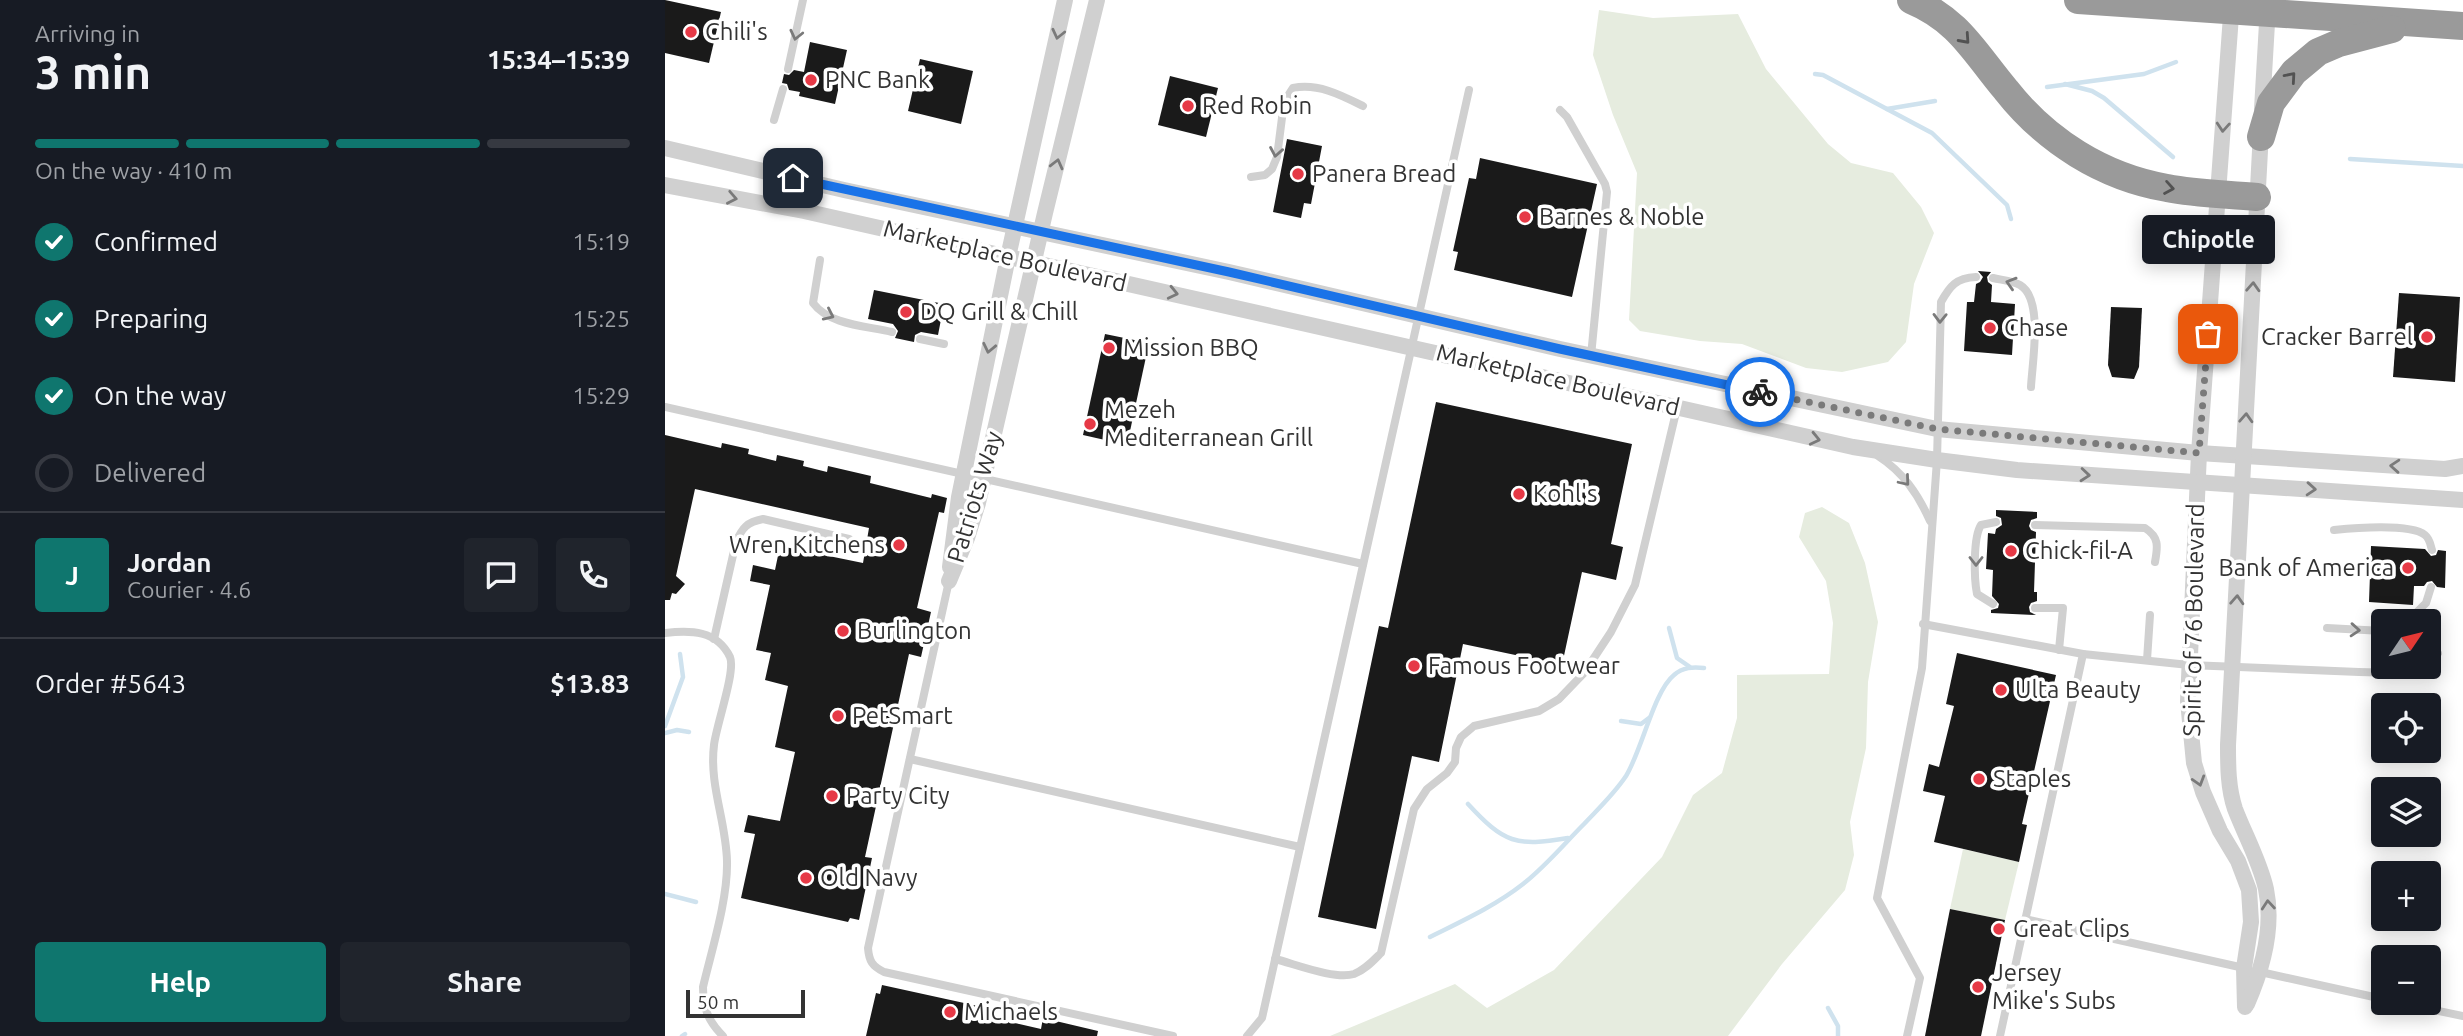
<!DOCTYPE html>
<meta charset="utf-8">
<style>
body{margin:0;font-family:Ubuntu,sans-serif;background:#20242c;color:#f1f3f6;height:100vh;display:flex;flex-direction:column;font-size:26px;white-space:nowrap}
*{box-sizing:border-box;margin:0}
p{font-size:23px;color:#9ea1a6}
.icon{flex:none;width:38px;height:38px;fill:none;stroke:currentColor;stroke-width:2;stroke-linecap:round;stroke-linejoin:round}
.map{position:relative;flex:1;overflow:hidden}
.drawer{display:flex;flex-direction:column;background:#171b24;width:665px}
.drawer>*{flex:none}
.needle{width:46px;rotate:55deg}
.tools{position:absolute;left:1706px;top:609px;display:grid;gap:14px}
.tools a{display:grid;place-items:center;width:70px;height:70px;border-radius:7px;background:#171b24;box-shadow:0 4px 18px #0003;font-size:35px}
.scale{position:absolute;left:21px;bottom:18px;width:119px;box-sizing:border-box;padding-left:7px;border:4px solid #333;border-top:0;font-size:19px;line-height:24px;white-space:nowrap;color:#333;-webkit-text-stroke:5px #fff;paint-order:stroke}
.pin{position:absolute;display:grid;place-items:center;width:60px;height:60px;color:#fff;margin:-30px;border-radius:14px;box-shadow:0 4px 10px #0006}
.courier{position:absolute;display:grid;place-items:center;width:70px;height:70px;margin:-35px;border:5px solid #1a73e8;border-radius:50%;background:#fff;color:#222;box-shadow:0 2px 9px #0007}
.bubble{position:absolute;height:49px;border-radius:7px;background:#171b24;box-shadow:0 4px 18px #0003;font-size:23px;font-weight:700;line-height:49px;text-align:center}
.head em{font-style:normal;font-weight:700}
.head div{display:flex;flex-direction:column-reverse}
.head{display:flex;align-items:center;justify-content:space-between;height:119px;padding:0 35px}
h1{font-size:46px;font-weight:700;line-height:52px}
.bar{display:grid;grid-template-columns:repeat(4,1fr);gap:10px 7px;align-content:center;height:84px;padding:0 35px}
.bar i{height:9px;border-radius:5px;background:#363941}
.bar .selected{background:#0f766e}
.bar p{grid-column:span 4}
.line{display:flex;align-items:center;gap:18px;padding:0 35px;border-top:2px solid #363941}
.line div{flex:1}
.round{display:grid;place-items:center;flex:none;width:74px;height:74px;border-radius:7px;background:#20242c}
ol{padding:0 35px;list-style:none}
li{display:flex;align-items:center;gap:21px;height:77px}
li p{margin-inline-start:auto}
li .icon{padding:7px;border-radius:50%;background:#0f766e;color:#fff;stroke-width:4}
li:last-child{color:#9ea1a6}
li i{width:38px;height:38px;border:4px solid #363941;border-radius:50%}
.primary-button{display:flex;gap:14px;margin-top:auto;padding:14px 35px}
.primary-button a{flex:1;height:80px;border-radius:7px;background:#0f766e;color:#fff;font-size:28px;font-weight:700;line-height:80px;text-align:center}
.primary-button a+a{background:#20242c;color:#f1f3f6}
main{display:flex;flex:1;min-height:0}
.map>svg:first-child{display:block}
.green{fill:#e6ecdf}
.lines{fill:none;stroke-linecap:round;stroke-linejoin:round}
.stream{stroke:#cfe2ee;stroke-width:4.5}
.building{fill:#1a1a1a}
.lane{stroke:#d0d0d0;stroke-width:8}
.street{stroke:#d0d0d0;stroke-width:16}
.highway{stroke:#9a9a9a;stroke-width:28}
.oneway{stroke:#7a7a7a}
.oneway2{stroke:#525252}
.done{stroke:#7a7a7a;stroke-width:7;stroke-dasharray:0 12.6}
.route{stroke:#1a73e8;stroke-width:9}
.poi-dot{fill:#e63946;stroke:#fff;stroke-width:2.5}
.labels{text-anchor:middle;stroke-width:7;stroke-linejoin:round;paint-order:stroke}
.poi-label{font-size:24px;fill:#333;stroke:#fff;text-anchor:start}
.street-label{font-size:24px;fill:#333;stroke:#fff}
</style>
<main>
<section class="drawer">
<div class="head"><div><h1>3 min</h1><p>Arriving in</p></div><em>15:34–15:39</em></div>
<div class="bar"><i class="selected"></i><i class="selected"></i><i class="selected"></i><i></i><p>On the way · 410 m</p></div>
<ol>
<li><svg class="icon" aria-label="check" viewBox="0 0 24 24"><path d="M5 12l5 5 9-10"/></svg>Confirmed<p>15:19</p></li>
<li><svg class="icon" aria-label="check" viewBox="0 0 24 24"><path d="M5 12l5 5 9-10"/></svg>Preparing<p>15:25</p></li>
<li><svg class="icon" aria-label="check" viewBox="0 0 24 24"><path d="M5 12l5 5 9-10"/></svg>On the way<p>15:29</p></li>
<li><i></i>Delivered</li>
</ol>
<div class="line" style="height:126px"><b class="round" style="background:#0f766e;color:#fff">J</b><div><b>Jordan</b><p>Courier · 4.6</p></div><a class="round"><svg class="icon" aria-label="chat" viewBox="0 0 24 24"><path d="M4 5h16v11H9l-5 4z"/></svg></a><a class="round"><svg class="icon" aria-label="phone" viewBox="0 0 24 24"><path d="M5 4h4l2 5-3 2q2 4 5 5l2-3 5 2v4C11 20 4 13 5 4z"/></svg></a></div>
<div class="line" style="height:91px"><div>Order #5643</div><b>$13.83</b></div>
<div class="primary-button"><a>Help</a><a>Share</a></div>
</section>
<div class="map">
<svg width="1798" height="1036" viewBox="0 0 1798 1036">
<rect width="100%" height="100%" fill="#fff"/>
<g class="green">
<path d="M934 10 988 18 1073 14 1101 69 1163 144 1186 163 1228 173 1256 207 1269 233 1249 284 1241 342 1223 362 1177 372 1141 368 1077 344 1035 341 975 331 964 320 972 173 948 115 928 55Z"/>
<path d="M1157 507 1184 523 1200 563 1213 622 1203 682 1201 748 1185 822 1189 855 1180 890 1117 964 1063 1036H665L790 984 822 1008 889 970 997 857 1028 795 1057 773 1072 718V675L1164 674 1168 623 1161 581 1134 537 1140 513Z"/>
<path d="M1298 849 1354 862 1340 920 1285 909Z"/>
</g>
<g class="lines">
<g class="stream">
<path d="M1150 74 1158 75 1267 133 1342 205 1346 219"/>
<path d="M1400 84 1427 91 1439 98 1508 157"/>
<path d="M1382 87 1479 74 1511 62"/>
<path d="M1222 109 1270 101"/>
<path d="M1685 159 1798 166"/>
<path d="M1004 628 1012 658 1025 667"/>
<path d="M956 721 976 724 984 718"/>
<path d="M0 726 18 677 15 654"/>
<path d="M0 733 12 730 24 732"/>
<path d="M803 804C839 843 851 847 903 838"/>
<path d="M0 894 31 902"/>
<path d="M765 937C797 921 830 906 858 884 880 867 899 844 919 824 934 808 949 794 961 776 977 750 989 691 1009 675 1018 667 1028 667 1039 668"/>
<path d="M1163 1008 1173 1026V1036"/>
<path d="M17 1036 20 1034"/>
</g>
</g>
<g class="building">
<path d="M0 0 56 12 44 63 0 53Z"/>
<path d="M145 42 182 50 170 104 134 96 135 92 124 90 122 84 117 83 119 74 124 75 129 70 139 72Z"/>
<path d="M255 59 308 71 296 124 243 111Z"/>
<path d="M505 76 553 88 541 137 493 125Z"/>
<path d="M622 139 657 146 646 204 639 203 636 218 608 212Z"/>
<path d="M815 158 932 184 907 297 789 270 793 252 788 251 804 178 811 179Z"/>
<path d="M1313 271 1326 272 1322 277 1323 282 1327 285 1326 302 1350 304 1347 355 1299 351 1302 302H1309L1311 284 1315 282 1318 277Z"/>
<path d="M209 290 279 304 273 335 256 332 250 335 249 342 230 338 233 331 228 324 203 319Z"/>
<path d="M1734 293 1795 297 1790 382 1728 377Z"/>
<path d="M1446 307 1477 308 1474 367 1469 379 1447 377 1443 365Z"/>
<path d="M440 334 484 343 462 445 418 435Z"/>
<path d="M771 402 967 444 946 544 958 547 951 580 917 572 897 665 798 644 774 762 747 756 711 929 653 917 714 626 723 628Z"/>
<path d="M0 435 56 448 57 443 84 449 83 454 111 461 112 455 139 461 138 466 162 472 163 466 206 476 205 483 266 498 267 494 282 498 279 513 274 512 252 608 266 612 256 657 244 654 200 857 207 858 194 920 185 918 183 922 76 898 90 834 79 832 83 815 115 821 130 752 110 747 123 686 100 680 106 653 91 650 105 585 85 581 88 565 110 570 115 546 198 563 204 528 30 489 11 576 20 584 11 594 7 593 5 600H0Z"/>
<path d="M1331 510 1372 512V518L1366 520 1364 526 1366 530 1371 532 1369 592H1372V601L1366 603 1364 607 1365 612 1371 615 1326 613V610L1333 608 1334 604 1327 596 1328 570 1321 569 1323 533 1330 534 1331 529 1337 525 1336 518 1331 516Z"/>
<path d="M1706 546 1760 549 1766 556 1771 555 1773 550 1781 551 1780 588 1772 587 1767 581 1762 582 1759 586H1749L1748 605 1704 602Z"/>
<path d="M1292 653 1391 675 1357 824 1362 825 1354 862 1269 842 1280 796 1258 791 1264 764 1274 767 1289 706 1281 704Z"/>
<path d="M1285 909 1340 920 1316 1036H1260Z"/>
<path d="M217 985 322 1008 320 1016 376 1029 378 1018 433 1031 432 1036H201L211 993 215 994Z"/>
</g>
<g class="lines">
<g class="lane">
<path d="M123 69 138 0"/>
<path d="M895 110 902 117 940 184 942 192 926 356"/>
<path d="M109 120 118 89"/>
<path d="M586 177 600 175 607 169 612 157 619 102 628 88C653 83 676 95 698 106"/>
<path d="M155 260 148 303C164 325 202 326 227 332"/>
<path d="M1328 278C1336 280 1348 281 1355 285 1379 299 1367 363 1366 387"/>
<path d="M255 339 279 344"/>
<path d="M0 407 698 564"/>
<path d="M1213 456C1238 472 1253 494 1265 521"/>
<path d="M1370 525 1480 528C1494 537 1493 546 1490 562"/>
<path d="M1669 530C1688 528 1745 523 1760 535 1765 539 1765 544 1767 550"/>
<path d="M284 581 203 948C204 961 207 966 219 972L508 1036"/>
<path d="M1328 604 1312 594C1309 579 1308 537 1316 525L1331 522"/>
<path d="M1370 608H1398L1394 650"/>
<path d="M1743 621 1761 603 1766 587"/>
<path d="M1258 624 1418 654 1524 665 1694 672 1731 673 1743 667"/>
<path d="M1662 628 1718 631"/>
<path d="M0 633C25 630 52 630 65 657 71 671 51 726 49 745 44 785 61 821 62 861 63 899 47 949 38 987 38 1008 43 1021 58 1036"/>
<path d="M49 639 71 542C77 528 82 522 98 519L184 539"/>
<path d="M1764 657 1773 653"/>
<path d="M1482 660 1485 615"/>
<path d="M245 759 635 847"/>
<path d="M1360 919 1579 968"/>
<path d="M610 959C630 964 670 980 689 974 700 970 708 961 716 953L749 809 762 789 782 773 790 762 791 748 796 737 809 726 874 711 894 699 919 673 946 632 970 585 1012 408"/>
<path d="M1591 971 1718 999"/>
<path d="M1735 1003 1798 1016"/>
<path d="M582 1036 597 1018 804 90"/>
<path d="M1242 1036 1255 978 1212 898 1257 668 1272 460 1276 302C1285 286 1291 278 1311 277"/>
<path d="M1335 1036 1418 654"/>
</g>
<g class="street">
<path d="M1567 2 1534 453 1523 701 1529 763 1538 792 1555 831 1573 861 1584 890 1586 922 1579 968 1580 1007"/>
<path d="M1597 109 1603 6"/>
<path d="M0 148 179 190 564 272 895 349 1272 429 1534 453 1780 469 1798 466"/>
<path d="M0 185 139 211 1188 447 1272 460 1352 470 1798 500"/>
<path d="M285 567 294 497 343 257 400 0"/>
<path d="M284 581 302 538 313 503 380 213 432 0"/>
<path d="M1582 1004C1597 970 1609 928 1601 889 1595 862 1580 835 1570 809 1563 788 1563 766 1563 745L1596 132"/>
</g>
<g class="highway">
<path d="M1246 0C1294 20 1309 52 1341 90 1381 141 1438 177 1502 188 1532 194 1562 194 1592 197"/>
<path d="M1413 0 1798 26"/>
<path d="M1596 137 1606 103 1629 72 1653 52 1674 43 1727 29"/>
</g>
</g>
<defs><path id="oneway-chevron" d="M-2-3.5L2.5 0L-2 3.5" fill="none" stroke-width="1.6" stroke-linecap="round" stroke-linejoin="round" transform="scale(1.75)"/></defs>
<g class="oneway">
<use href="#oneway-chevron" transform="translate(393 34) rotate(103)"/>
<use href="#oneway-chevron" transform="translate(131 35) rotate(103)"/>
<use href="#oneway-chevron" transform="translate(1558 127) rotate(94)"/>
<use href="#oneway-chevron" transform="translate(611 152) rotate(100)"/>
<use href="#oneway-chevron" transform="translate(392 164) rotate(-76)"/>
<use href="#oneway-chevron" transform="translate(67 198) rotate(11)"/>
<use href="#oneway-chevron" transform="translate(1346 283) rotate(-163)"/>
<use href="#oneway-chevron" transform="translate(1588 287) rotate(-87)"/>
<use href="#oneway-chevron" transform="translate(508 293) rotate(13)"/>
<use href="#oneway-chevron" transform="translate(164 315) rotate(25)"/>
<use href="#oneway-chevron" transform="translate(1275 318) rotate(91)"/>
<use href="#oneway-chevron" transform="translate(324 348) rotate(102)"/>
<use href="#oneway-chevron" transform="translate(1581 418) rotate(-87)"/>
<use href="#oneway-chevron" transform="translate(1150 439) rotate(13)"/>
<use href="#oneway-chevron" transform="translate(1730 466) rotate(-176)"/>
<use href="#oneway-chevron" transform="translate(1420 475) rotate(5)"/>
<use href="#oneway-chevron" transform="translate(1240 481) rotate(50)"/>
<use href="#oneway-chevron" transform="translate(1646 489) rotate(4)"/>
<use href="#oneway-chevron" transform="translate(1311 561) rotate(90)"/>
<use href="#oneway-chevron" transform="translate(1572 600) rotate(-87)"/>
<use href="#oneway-chevron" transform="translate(1690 630) rotate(4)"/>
<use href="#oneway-chevron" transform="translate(1534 781) rotate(73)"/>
<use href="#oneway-chevron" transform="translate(1603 905) rotate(-95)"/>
</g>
<g class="oneway2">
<use href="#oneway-chevron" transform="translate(1300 39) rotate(48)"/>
<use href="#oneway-chevron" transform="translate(1626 77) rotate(-49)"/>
<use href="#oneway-chevron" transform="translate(1504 188) rotate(10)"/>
</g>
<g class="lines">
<path class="done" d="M1095 392 1272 429 1534 453 1543 334"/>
<path class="route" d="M128 178 564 272 895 349 1095 392"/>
</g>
<g class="poi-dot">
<circle cx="26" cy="32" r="7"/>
<circle cx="146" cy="80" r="7"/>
<circle cx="523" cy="106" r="7"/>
<circle cx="633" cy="174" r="7"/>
<circle cx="860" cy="217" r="7"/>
<circle cx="241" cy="312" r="7"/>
<circle cx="1325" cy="328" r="7"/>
<circle cx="1762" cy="337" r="7"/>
<circle cx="444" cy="348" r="7"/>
<circle cx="425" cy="424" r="7"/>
<circle cx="854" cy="494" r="7"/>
<circle cx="234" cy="545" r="7"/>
<circle cx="1346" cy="551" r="7"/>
<circle cx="1743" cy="568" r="7"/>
<circle cx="178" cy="631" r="7"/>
<circle cx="749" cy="666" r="7"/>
<circle cx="1336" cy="690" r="7"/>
<circle cx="173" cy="716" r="7"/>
<circle cx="1314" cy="779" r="7"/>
<circle cx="167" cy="796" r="7"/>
<circle cx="141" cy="878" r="7"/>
<circle cx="1334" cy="929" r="7"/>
<circle cx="1313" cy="987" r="7"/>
<circle cx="285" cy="1012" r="7"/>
</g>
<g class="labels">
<g class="poi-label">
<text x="40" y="40">Chili's</text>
<text x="160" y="88">PNC Bank</text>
<text x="537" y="114">Red Robin</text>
<text x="647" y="182">Panera Bread</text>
<text x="874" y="225">Barnes &amp; Noble</text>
<text x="255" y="320">DQ Grill &amp; Chill</text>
<text x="1339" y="336">Chase</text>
<text x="1748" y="345" text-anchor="end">Cracker Barrel</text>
<text x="458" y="356">Mission BBQ</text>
<text x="439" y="418">Mezeh<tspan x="439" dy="28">Mediterranean Grill</tspan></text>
<text x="868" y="502">Kohl's</text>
<text x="220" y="553" text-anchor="end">Wren Kitchens</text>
<text x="1360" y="559">Chick-fil-A</text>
<text x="1729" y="576" text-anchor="end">Bank of America</text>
<text x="192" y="639">Burlington</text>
<text x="763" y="674">Famous Footwear</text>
<text x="1350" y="698">Ulta Beauty</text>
<text x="187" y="724">PetSmart</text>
<text x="1328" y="787">Staples</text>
<text x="181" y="804">Party City</text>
<text x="155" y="886">Old Navy</text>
<text x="1348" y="937">Great Clips</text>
<text x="1327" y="981">Jersey<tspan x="1327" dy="28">Mike's Subs</tspan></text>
<text x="299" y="1020">Michaels</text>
</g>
<g class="street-label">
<text transform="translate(340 256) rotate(13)" y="8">Marketplace Boulevard</text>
<text transform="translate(893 380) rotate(13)" y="8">Marketplace Boulevard</text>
<text transform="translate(310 497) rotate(-73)" y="8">Patriots Way</text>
<text transform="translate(1529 620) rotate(-89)" y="8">Spirit of 76 Boulevard</text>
</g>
</g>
</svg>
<div class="tools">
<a><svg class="needle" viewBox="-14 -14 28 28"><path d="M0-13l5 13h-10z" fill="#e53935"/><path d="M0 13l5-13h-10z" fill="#9ea1a6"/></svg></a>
<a><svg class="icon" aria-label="locate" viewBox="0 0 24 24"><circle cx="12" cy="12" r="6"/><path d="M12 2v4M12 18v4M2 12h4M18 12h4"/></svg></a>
<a><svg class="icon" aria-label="layers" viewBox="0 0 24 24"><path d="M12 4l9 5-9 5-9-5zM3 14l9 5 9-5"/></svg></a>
<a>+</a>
<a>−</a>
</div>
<div class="scale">50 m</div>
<div class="pin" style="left:1543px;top:334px;background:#ea580c"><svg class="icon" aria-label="bag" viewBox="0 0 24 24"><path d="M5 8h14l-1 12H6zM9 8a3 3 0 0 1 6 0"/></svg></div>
<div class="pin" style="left:128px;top:178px;background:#1f2937"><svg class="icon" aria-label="home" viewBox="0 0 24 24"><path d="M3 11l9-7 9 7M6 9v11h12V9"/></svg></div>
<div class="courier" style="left:1095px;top:392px"><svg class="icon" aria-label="bike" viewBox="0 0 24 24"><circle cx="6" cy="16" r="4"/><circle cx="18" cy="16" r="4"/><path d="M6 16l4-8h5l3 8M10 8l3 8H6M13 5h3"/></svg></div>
<div class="bubble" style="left:1477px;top:215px;width:133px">Chipotle</div>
</div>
</main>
